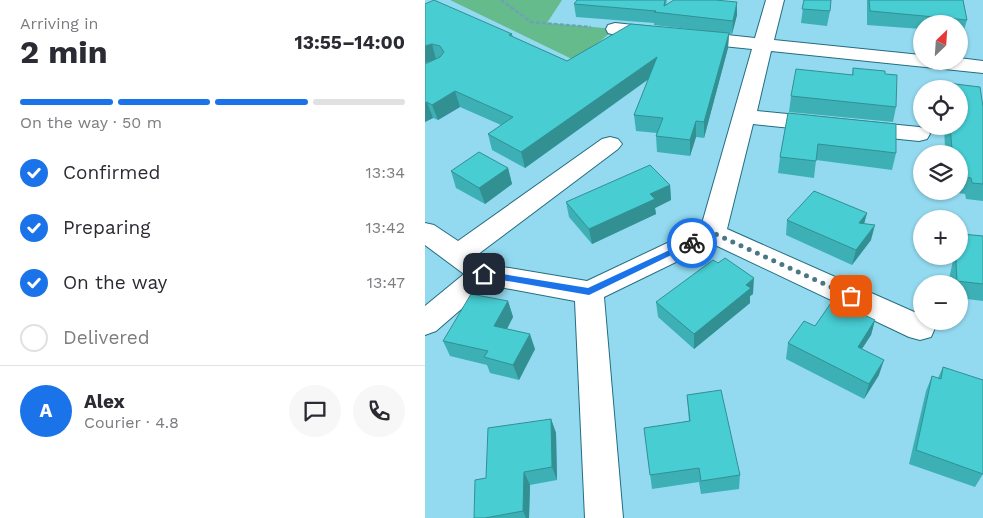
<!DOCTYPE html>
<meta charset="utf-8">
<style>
body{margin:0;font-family:"Work Sans",sans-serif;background:#f7f7f7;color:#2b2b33;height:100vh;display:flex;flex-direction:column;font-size:19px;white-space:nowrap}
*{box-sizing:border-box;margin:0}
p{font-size:16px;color:#7c7c81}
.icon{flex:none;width:28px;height:28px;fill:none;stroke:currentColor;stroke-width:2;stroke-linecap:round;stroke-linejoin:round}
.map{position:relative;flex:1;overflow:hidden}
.sheet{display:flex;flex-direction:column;background:#fff;width:425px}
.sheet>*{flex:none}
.needle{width:32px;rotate:25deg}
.tools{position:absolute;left:488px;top:15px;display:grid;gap:10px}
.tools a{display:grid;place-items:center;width:55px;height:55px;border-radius:50%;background:#fff;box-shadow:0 1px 4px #0004;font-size:25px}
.pin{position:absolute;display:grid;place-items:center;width:42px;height:42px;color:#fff;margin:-21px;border-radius:10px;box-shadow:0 2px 8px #0006}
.courier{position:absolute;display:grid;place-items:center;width:50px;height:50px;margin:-25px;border:4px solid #1a73e8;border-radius:50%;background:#fff;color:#222;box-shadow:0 1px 6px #0007}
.overview em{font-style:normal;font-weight:700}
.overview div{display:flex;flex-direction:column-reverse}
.overview{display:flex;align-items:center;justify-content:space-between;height:85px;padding:0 20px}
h1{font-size:32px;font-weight:700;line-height:38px}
.bar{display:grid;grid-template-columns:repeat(4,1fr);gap:8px 5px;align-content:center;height:60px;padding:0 20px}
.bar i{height:6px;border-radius:4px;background:#e1e1e2}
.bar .active{background:#1a73e8}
.bar p{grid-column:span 4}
.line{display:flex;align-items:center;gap:12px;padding:0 20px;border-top:1px solid #e1e1e2}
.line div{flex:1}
.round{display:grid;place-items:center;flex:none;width:52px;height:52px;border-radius:26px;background:#f7f7f7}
ol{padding:0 20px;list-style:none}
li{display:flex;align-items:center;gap:15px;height:55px}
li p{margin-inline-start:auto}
li .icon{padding:5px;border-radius:50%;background:#1a73e8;color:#fff;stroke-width:4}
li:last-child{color:#7c7c81}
li i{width:28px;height:28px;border:2px solid #e1e1e2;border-radius:50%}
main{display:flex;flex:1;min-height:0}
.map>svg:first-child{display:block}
.green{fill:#66bb8d}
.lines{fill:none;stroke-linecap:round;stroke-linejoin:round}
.minor-casing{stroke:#236d81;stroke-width:2}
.path{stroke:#6ba3b5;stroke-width:2.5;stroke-dasharray:4 2;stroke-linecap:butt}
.minor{fill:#fff;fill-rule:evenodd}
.wall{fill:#3db0b5}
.shaded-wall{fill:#329093}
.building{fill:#47cdd2;stroke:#329093}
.route{fill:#1a73e8}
.done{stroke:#4a7784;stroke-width:5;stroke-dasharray:0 9}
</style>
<main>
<section class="sheet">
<div class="overview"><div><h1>2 min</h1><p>Arriving in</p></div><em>13:55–14:00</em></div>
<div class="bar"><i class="active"></i><i class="active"></i><i class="active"></i><i></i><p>On the way · 50 m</p></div>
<ol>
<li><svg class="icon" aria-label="check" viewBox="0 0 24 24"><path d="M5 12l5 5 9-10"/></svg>Confirmed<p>13:34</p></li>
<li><svg class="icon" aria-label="check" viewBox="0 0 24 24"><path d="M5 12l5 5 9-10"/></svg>Preparing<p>13:42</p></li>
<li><svg class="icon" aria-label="check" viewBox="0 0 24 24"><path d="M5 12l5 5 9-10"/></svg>On the way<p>13:47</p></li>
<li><i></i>Delivered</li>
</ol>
<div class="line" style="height:90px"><b class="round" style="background:#1a73e8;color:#fff">A</b><div><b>Alex</b><p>Courier · 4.8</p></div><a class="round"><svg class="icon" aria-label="chat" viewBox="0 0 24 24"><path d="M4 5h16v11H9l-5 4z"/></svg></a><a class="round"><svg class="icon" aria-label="phone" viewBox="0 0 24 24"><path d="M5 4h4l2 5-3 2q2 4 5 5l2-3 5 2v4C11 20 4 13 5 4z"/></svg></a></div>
</section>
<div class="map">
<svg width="558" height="518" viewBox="0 0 558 518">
<rect width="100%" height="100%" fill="#93daf0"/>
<path class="green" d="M25 0H137L122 23 190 29 151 61Z"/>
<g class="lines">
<defs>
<path id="minor" d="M341 0H359L349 40 496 55V61H534V58L558 61V73L346 51 332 111 494 127 502 129 505 134 502 139 494 141 328 124 302 229 496 315V321H507L510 328 506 337 495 340 484 337 288 244 179 297 198 518H160L150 301 64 285 11 331 0 335V306L39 274 0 245V223L9 225 33 241 177 139 185 137 193 139 197 144 193 149 52 255 66 265 162 281 276 227 327 49 190 35 183 33 181 29 183 25 190 23 330 38Z"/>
</defs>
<use href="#minor" class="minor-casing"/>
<path class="path" d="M76 0 106 22 166 27"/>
<use href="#minor" class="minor"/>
</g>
<g class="wall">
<path d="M152 0H242L241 5 312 2V15L307 34 229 25V23L151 17 149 4Z"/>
<path d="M379 0 405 11 402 26 376 23Z"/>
<path d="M442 0H538L542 20 538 33H534V24H496V29L442 25Z"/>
<path d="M0 4 87 34 88 37 142 61 304 33 303 48 279 138 271 137 265 156 232 152 231 136 232 133 211 131 209 115 224 79 100 168 67 150 63 134 76 125 35 107 13 120 8 118 0 122V64L9 60 0 63Z"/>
<path d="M428 68 460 74 471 107 468 122 364 112 366 96 427 75Z"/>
<path d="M522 83 555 87 558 107V201L541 199 540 194 518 191H534V154H511L510 147 520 148 519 126H534V89H520Z"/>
<path d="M363 113 471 153 467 170 391 160 389 178 353 173 355 157Z"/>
<path d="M83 168 87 184 60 204 31 188 26 171Z"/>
<path d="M245 185 246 200 230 208 231 214 167 244 144 217 141 202Z"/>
<path d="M442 213 439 223 446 240 427 265 361 235 362 220Z"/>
<path d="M537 234 558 236V301L534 298V284H525L524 279 529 256H534V241Z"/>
<path d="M328 294 325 296V303L269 349 233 317 231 302Z"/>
<path d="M83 301 88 317 82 329 110 349 94 380 65 373 62 365 25 356 18 341Z"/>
<path d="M450 320 446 335 437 349 454 375 439 399 361 359 363 343Z"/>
<path d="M518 367 558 474 550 487 484 464 501 391 507 376 513 378Z"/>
<path d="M262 395 315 475 314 489 276 494 274 482 227 489 219 428 264 421Z"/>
<path d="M126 419 131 433 132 480 105 485 104 518H49L61 478Z"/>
</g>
<g class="shaded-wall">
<path d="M312 2V15L307 34 308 21Z"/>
<path d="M304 33 303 48 279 138V122Z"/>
<path d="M7 44 11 59 0 63V46Z"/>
<path d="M232 57 233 72 100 168 96 152Z"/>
<path d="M30 91 35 107 13 120 7 105Z"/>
<path d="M2 102 8 118 0 122V103Z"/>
<path d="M271 121V137L265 156V140Z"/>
<path d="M83 168 87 184 60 204 54 188Z"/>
<path d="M245 185 246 200 230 208 231 214 167 244 164 229 225 194Z"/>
<path d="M442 213 438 228 434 223Z"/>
<path d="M450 225 446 240 427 265 431 250Z"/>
<path d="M329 278 328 294 325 296V303L269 349V334L321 285Z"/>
<path d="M83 301 88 317 75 342 69 326Z"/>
<path d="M450 320 446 335 428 362 433 347Z"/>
<path d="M105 334 110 349 94 380 88 365Z"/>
<path d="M459 360 454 375 439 399 444 384Z"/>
<path d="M126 419 131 433 132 480 127 467Z"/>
<path d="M99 472 105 485 104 518H101L98 511Z"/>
</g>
<g class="building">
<path d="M9 0 87 34 84 35 142 61 206 24 304 33 279 122 271 121 265 140 231 136 238 118 209 115 232 57 96 152 63 134 88 117 30 91 7 105 2 102 0 103V64L15 57 19 52 15 46 7 44 0 46V4Z"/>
<path d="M152 0H240L239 6 249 0H290L312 2 308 21 229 12 231 11 149 4Z"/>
<path d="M379 0H406L405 11 377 9Z"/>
<path d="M444 0H538L542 20 445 11Z"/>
<path d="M428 68 460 71V74L472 75 471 107 366 96 371 69 428 75Z"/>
<path d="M522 83 555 87 558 107V184L547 183 546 178 534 176V154H511L510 147 527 149 525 126H534V89H522Z"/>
<path d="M363 113 471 124V153L393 144 391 161 355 157Z"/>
<path d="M54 152 83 168 54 188 26 171Z"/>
<path d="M225 165 245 185 225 194 230 199 164 229 141 202Z"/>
<path d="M389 191 442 213 434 223 450 225 431 250 362 220Z"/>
<path d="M537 234 558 236V284L532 281 531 263 532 256H534V248Z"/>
<path d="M300 258 329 278 321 285 326 288 269 334 231 302 288 260 293 263Z"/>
<path d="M46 294 83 301 69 326 105 334 88 365 59 357 63 351 18 341Z"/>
<path d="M408 300 450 320 433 347 459 360 444 384 363 343 379 321 390 326Z"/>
<path d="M518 367 558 380V474L491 450 507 376 516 379Z"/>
<path d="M296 390 315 475 276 481 274 468 225 475 219 428 265 421 262 395Z"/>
<path d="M126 419 127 467 99 472 98 511 60 518H49L50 480 61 478 63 428Z"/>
</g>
<path class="route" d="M264 241 271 243 164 295 59 277 55 274 59 271 163 288Z"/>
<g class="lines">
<path class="done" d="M267 243 288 233 426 296"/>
</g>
</svg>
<div class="tools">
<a><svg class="needle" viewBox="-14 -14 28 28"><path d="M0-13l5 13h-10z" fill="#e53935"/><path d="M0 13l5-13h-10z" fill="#7c7c81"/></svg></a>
<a><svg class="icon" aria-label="locate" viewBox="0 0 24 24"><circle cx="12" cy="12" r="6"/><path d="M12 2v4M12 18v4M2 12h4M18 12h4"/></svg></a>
<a><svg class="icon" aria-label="layers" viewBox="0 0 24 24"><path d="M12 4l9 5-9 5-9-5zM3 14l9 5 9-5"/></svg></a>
<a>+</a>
<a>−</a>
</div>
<div class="pin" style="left:426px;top:296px;background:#ea580c"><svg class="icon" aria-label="bag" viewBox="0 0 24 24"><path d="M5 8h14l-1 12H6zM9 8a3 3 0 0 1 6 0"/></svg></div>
<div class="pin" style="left:59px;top:274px;background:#1f2937"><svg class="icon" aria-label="home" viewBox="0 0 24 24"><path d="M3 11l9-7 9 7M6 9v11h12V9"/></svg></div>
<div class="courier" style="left:267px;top:243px"><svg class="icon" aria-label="bike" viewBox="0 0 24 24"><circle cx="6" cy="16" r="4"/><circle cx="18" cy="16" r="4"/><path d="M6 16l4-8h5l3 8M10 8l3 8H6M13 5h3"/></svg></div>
</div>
</main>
